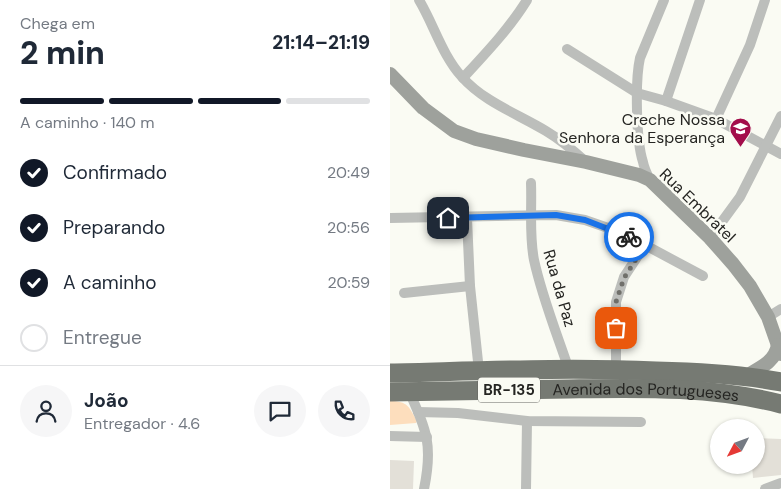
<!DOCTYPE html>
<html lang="pt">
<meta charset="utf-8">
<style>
body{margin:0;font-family:"DM Sans",sans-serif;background:#f6f6f7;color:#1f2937;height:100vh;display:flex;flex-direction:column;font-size:19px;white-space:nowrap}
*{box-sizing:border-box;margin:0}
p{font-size:16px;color:#747a83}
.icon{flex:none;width:28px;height:28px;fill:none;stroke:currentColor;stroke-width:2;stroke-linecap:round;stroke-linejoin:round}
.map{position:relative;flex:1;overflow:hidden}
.sheet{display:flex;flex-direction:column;background:#fff;width:390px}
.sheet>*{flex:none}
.needle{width:32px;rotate:229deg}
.fabs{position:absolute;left:320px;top:419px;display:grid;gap:10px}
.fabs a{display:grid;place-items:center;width:55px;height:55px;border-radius:50%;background:#fff;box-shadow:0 1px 4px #0004;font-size:25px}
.pin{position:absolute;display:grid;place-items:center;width:42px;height:42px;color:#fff;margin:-21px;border-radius:10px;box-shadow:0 2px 8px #0006}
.courier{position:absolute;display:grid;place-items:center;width:50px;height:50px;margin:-25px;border:4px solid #1a73e8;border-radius:50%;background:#fff;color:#222;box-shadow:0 1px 6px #0007}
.overview em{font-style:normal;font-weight:800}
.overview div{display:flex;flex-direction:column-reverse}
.overview{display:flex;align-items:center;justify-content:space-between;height:85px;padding:0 20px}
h1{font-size:32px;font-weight:800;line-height:38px}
.bar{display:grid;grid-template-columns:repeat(4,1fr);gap:8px 5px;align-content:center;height:60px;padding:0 20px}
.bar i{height:6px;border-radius:4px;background:#e0e1e3}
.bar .selected{background:#111827}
.bar p{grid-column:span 4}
.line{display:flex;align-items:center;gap:12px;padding:0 20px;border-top:1px solid #e0e1e3}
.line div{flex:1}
.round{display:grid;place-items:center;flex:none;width:52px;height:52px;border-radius:26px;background:#f6f6f7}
ol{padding:0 20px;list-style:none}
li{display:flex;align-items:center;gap:15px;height:55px}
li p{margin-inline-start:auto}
li .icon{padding:5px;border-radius:50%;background:#111827;color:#fff;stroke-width:4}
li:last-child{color:#747a83}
li i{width:28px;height:28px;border:2px solid #e0e1e3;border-radius:50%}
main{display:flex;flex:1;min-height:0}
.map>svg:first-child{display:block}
.green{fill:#fddebd}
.building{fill:#e3e0d8}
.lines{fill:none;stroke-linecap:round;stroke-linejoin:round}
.street{stroke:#bcbebb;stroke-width:10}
.secondary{stroke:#9ea19c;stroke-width:14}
.highway{stroke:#767a73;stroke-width:19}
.done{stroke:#70706b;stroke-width:5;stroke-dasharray:0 9}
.route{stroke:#1a73e8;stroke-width:6}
.labels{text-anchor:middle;stroke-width:5;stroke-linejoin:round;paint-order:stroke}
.shield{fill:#fafbf3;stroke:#656561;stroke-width:1}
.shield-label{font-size:15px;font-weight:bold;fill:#252522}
.poi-label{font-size:16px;fill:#252522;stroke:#fafbf3;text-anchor:end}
.street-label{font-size:16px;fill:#252522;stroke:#fafbf3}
</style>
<main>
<section class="sheet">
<div class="overview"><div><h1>2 min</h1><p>Chega em</p></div><em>21:14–21:19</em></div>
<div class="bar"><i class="selected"></i><i class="selected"></i><i class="selected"></i><i></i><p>A caminho · 140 m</p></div>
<ol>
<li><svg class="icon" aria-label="check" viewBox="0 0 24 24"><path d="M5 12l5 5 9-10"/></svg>Confirmado<p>20:49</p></li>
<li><svg class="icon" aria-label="check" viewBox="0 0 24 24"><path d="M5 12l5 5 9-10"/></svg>Preparando<p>20:56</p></li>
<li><svg class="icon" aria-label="check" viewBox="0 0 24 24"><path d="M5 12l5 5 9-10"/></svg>A caminho<p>20:59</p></li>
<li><i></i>Entregue</li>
</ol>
<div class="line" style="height:90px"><a class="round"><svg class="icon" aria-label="person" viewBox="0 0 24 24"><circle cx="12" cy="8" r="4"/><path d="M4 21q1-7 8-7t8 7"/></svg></a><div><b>João</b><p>Entregador · 4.6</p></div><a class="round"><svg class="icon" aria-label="chat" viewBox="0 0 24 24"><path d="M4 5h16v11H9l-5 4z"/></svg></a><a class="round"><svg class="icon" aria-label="phone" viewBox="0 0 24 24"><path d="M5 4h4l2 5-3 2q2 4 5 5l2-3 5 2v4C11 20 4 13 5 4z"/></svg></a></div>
</section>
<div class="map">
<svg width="391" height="489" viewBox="0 0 391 489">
<rect width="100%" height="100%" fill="#fafbf3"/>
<path class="green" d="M0 401C18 401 19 407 27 421L26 423 0 425Z"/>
<g class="building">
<path d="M366 438 391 439V475L363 478 362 465H366Z"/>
<path d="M0 460 24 461 23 489H0Z"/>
</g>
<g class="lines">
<g class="street">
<path d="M29 0C44 25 52 55 72 77 94 102 128 114 156 131 171 140 183 150 196 162"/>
<path d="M177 49 247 93 276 101 326 119 391 154"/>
<path d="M73 78C96 53 119 29 137 0"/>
<path d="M276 101 310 0"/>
<path d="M326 119 360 45 375 0"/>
<path d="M260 180C257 174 254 168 253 162 246 141 245 80 250 58L274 0"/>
<path d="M141 183C142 208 139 235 144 260 152 297 167 334 179 370"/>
<path d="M0 218 166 215 195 220 221 229 255 245 313 276"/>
<path d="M77 218 80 286 89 371"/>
<path d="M320 238 350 197 391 116"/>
<path d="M14 293 80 286"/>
<path d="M378 317 391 309"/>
<path d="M226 369V302L234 277 255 245"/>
<path d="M19 391C37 432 43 445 34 489"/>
<path d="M28 412 68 413 137 421 251 422"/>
<path d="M0 436 37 437"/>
<path d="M136 489 137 421"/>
<path d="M375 489 391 483"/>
</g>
<g class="secondary">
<path d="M0 74 33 108 64 131 86 139 134 150 196 162 249 175 260 180 320 238 343 264 360 286 378 317 391 354"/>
<path d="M356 376C370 368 385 362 388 345"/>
</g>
<g class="highway">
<path d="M0 373C89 371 178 367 266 371 308 372 350 374 391 382"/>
<path id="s1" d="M0 392C60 391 119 390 179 389 250 388 321 386 391 404"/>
</g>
</g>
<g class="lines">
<path class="done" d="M226 328V302L234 278 255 245 239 237"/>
<path class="route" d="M58 218 166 215 195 220 239 237"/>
</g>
<defs>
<symbol id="school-pin" viewBox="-11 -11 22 30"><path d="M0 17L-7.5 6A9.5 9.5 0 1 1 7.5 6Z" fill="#a30d4b" stroke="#fafbf3"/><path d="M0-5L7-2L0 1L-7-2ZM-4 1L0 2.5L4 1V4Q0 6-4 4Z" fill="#fff"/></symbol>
</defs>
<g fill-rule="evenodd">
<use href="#school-pin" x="338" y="116" width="25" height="34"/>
</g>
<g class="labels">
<rect class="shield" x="88" y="377.5" width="62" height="25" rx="4"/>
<g class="shield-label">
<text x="119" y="395">BR-135</text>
</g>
<g class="poi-label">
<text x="335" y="125">Creche Nossa<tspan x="335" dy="18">Senhora da Esperança</tspan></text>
</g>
<g class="street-label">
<text transform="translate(308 205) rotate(44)" y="6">Rua Embratel</text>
<text transform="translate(170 288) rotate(74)" y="6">Rua da Paz</text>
<text dy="6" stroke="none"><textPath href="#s1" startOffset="256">Avenida dos Portugueses</textPath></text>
</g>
</g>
</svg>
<div class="fabs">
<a><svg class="needle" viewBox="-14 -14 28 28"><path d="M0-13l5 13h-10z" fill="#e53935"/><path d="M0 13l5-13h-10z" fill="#747a83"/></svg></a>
</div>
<div class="pin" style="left:226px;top:328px;background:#ea580c"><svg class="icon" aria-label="bag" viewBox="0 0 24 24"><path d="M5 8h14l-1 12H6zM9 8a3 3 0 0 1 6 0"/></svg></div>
<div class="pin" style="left:58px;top:218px;background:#1f2937"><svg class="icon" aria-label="home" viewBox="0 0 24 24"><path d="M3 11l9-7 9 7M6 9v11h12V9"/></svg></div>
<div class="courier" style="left:239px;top:237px"><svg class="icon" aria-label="bike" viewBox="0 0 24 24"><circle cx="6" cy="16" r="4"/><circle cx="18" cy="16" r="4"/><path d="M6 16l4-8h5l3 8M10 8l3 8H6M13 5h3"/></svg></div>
</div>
</main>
